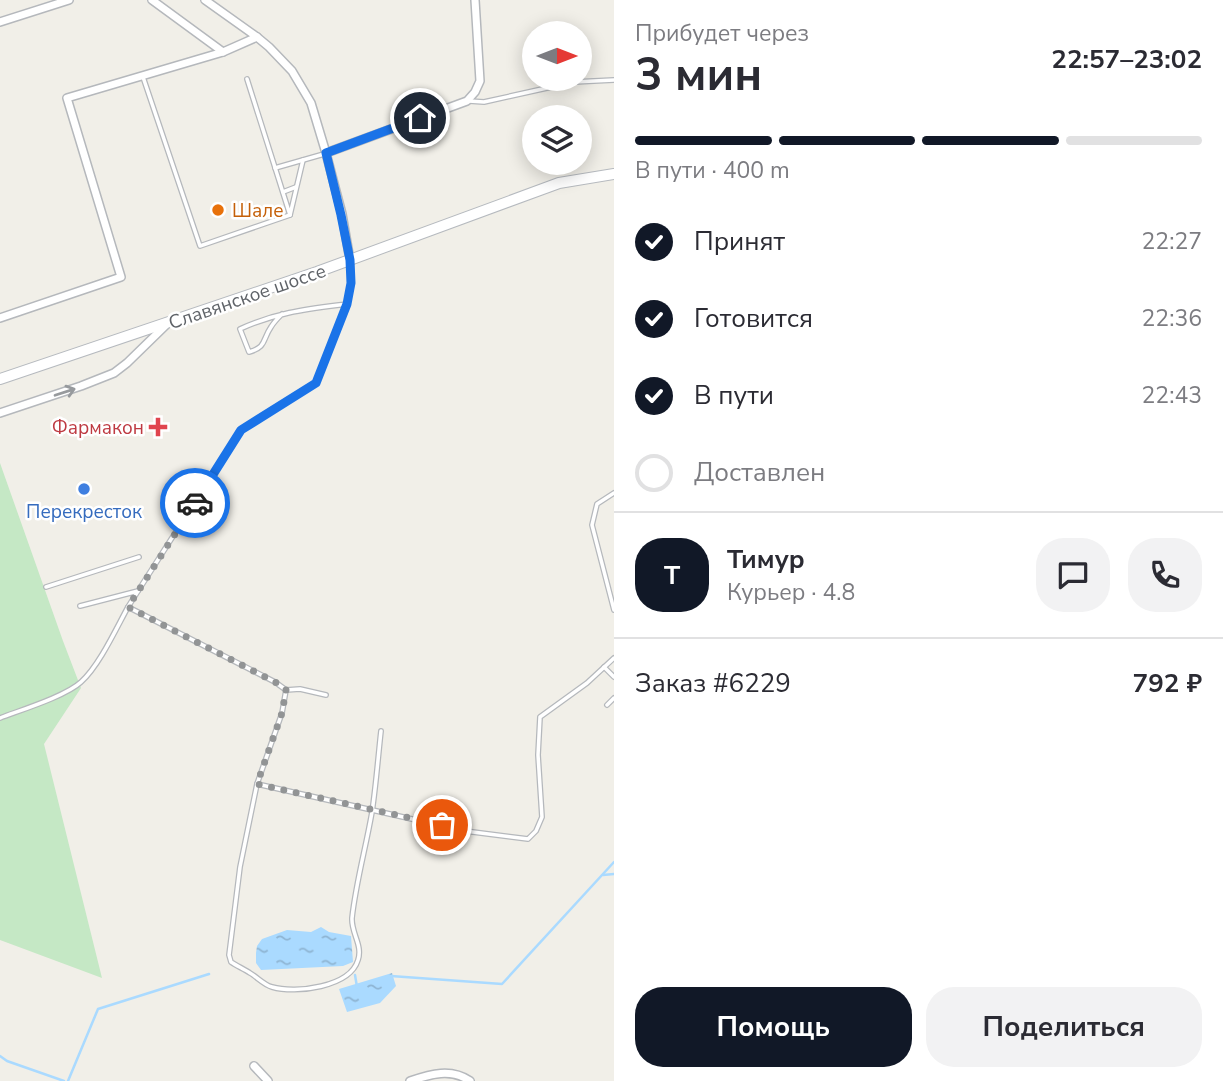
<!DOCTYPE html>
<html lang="ru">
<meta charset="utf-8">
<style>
body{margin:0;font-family:"Nunito Sans",sans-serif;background:#f2f2f3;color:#2b2b33;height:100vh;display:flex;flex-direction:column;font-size:26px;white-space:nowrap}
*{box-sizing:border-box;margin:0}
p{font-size:23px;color:#7c7c81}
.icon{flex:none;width:38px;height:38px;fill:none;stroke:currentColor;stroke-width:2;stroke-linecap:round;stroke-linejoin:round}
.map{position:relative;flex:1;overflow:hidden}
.drawer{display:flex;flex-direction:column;background:#fff;width:609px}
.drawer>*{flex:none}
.needle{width:46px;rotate:90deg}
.controls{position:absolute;left:522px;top:21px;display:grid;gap:14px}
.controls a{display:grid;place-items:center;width:70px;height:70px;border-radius:50%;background:#fff;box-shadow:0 4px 18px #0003;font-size:35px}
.pin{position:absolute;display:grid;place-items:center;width:60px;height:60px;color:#fff;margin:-30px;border:4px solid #fff;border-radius:50%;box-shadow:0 2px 7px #0007}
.courier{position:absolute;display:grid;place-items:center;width:70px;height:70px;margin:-35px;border:5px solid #1a73e8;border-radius:50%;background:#fff;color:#222;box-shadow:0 2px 9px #0007}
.headline em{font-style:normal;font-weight:700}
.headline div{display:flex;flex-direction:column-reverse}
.headline{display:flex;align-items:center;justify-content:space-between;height:119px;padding:0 21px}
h1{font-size:46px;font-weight:700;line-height:52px}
.bar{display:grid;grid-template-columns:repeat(4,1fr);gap:10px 7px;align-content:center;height:84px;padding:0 21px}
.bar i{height:9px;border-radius:5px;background:#e1e1e2}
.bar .selected{background:#111827}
.bar p{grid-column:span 4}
.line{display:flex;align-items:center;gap:18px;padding:0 21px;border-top:2px solid #e1e1e2}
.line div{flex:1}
.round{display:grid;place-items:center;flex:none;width:74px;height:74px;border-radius:28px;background:#f2f2f3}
ol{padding:0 21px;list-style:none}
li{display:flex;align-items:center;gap:21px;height:77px}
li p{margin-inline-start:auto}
li .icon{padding:7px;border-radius:50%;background:#111827;color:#fff;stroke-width:4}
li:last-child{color:#7c7c81}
li i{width:38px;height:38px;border:4px solid #e1e1e2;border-radius:50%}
.action{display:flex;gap:14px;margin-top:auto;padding:14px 21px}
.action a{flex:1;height:80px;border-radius:28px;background:#111827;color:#fff;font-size:28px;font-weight:700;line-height:80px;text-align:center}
.action a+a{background:#f2f2f3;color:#2b2b33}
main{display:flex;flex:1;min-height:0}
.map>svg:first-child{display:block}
.green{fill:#c5e8c5}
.water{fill:url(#water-ripples)}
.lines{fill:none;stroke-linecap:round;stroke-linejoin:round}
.stream{stroke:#aadaff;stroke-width:2.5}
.service-casing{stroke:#b5b8bc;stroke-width:6}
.minor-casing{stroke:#b5b8bc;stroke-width:10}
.secondary-casing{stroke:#b6babf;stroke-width:12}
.service{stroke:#fff;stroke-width:3.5}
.minor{stroke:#fff;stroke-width:7}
.secondary{stroke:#fff;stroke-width:10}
.oneway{stroke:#979a9d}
.done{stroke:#929495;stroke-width:7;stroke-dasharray:0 12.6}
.route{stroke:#1a73e8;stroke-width:9}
.food-dot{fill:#e8710a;stroke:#fff;stroke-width:2.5}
.health-dot{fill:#e0444e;stroke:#fff;stroke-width:2.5}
.shop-dot{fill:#3f7fe0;stroke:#fff;stroke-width:2.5}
.labels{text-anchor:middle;stroke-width:5;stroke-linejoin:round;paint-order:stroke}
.food-label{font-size:19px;fill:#c56008;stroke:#fff;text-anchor:start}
.street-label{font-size:19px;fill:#5f6368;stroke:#fff}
.health-label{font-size:19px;fill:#be3a42;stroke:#fff;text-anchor:end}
.shop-label{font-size:19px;fill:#366cbe;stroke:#fff}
</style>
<main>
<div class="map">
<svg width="614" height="1081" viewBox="0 0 614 1081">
<defs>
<pattern id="water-ripples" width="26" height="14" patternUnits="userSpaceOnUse" patternTransform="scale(1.75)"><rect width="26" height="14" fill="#aadaff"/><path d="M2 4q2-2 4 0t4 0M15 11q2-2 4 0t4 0" fill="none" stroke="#8eb4d2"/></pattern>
</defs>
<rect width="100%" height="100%" fill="#f1efe8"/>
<path class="green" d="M0 463 63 641 81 688 44 744 102 978 0 940Z"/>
<g class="water">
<path d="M321 927 329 932 351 936 353 962 343 966 261 970 256 963V953L257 946 262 939 287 930 311 932Z"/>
<path d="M392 973 396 986 380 1003 347 1012 339 989Z"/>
</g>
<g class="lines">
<g class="stream">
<path d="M603 875 614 874"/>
<path d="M355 975 357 987"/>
<path d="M391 976 502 984 614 862"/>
<path d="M0 1056 7 1061 64 1081"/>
<path d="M68 1081 98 1009 209 974"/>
</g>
<defs>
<g id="service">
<path d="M143 77 200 246 290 215"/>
<path d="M247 79 290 215 303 160"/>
<path d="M469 101 484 102 574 82 614 80"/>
<path d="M275 168 324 154"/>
<path d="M283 192 296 187"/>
<path d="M282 314C278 318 274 322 271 327 262 340 267 347 249 352L240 329C277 312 308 309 347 304"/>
<path d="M614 493 597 504 592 525 614 610"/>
<path d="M46 587 139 557"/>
<path d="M138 591 128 607 275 682 286 690 282 713 257 784 240 867 229 955 231 962C237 966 244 969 250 973 257 977 264 985 272 987 296 994 350 987 358 960 363 945 351 933 352 918 356 882 366 847 372 812 376 785 378 758 381 731"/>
<path d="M80 606 138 591 241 430 316 383 347 304 351 283 350 262"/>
<path d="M604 667 614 677"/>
<path d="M286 690 300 689 326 695"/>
<path d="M607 705 614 698"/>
<path d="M0 718C21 710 66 696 81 682 99 666 116 629 128 607"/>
<path d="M257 784 465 831 528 839 536 831 542 817 538 755 540 717 587 683 614 658"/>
</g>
<g id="minor">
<path d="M152 0 223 52"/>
<path d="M205 0 257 37 269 47 292 71 311 103 326 153 342 214 350 260"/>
<path d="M0 22 69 0"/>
<path d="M326 153 467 101 475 92 480 81 475 0"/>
<path d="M0 318 121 277 67 98 223 52 257 37"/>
<path d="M0 413 81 386 114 373 127 363 166 325"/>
<path d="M254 1066 268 1081"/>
<path d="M410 1081C431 1074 451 1068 470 1081"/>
</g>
<path id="secondary" d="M0 379 317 272 559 183 614 174"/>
</defs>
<use href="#service" class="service-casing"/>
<use href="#minor" class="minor-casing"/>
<use href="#secondary" class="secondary-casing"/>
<use href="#service" class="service"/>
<use href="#minor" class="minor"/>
<use href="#secondary" class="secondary"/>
</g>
<defs><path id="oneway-shaft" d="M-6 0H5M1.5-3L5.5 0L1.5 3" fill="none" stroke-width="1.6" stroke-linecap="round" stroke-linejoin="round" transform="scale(1.75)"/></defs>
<use class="oneway" href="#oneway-shaft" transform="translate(65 392) rotate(-18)"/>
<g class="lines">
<path class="done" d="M195 503 128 607 275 682 286 690 282 713 257 784 442 825"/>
<path class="route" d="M195 503 241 430 316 383 347 304 351 283 350 260 341 215 326 153 420 118"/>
</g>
<circle class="food-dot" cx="218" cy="210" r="7"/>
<path class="health-dot" d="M154.5 416.5h7v7h7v7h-7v7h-7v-7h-7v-7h7z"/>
<circle class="shop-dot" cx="84" cy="489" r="7"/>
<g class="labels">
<g class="food-label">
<text x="232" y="217">Шале</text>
</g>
<g class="street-label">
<text transform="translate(247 296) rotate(-19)" y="7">Славянское шоссе</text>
</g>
<g class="health-label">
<text x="144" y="434">Фармакон</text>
</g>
<g class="shop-label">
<text x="84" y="518">Перекресток</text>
</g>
</g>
</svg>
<div class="controls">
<a><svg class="needle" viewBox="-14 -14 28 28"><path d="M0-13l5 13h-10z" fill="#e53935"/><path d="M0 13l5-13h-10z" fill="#7c7c81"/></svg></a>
<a><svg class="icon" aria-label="layers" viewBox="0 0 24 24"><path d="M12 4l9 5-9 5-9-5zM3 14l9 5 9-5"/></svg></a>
</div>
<div class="pin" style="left:442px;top:825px;background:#ea580c"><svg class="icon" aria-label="bag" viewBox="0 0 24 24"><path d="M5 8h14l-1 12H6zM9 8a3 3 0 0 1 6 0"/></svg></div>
<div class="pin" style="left:420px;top:118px;background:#1f2937"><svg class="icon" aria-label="home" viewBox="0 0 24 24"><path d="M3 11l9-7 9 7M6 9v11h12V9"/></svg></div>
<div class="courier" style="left:195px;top:503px"><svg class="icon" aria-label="car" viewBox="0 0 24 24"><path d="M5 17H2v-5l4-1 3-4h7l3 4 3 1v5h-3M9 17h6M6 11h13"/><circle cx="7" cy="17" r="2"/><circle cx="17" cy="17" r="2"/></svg></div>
</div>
<section class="drawer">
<div class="headline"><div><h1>3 мин</h1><p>Прибудет через</p></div><em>22:57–23:02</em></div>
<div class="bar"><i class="selected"></i><i class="selected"></i><i class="selected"></i><i></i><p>В пути · 400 m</p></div>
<ol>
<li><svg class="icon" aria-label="check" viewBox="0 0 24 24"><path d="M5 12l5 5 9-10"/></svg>Принят<p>22:27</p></li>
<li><svg class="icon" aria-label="check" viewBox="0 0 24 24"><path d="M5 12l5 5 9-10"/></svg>Готовится<p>22:36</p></li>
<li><svg class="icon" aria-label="check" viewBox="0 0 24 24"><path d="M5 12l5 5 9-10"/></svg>В пути<p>22:43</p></li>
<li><i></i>Доставлен</li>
</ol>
<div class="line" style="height:126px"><b class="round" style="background:#111827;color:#fff">Т</b><div><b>Тимур</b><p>Курьер · 4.8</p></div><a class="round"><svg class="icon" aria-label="chat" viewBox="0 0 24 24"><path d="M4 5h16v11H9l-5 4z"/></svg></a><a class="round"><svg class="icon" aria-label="phone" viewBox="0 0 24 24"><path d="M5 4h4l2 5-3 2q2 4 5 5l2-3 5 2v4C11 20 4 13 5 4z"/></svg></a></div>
<div class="line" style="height:91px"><div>Заказ #6229</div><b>792 ₽</b></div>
<div class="action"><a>Помощь</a><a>Поделиться</a></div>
</section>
</main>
